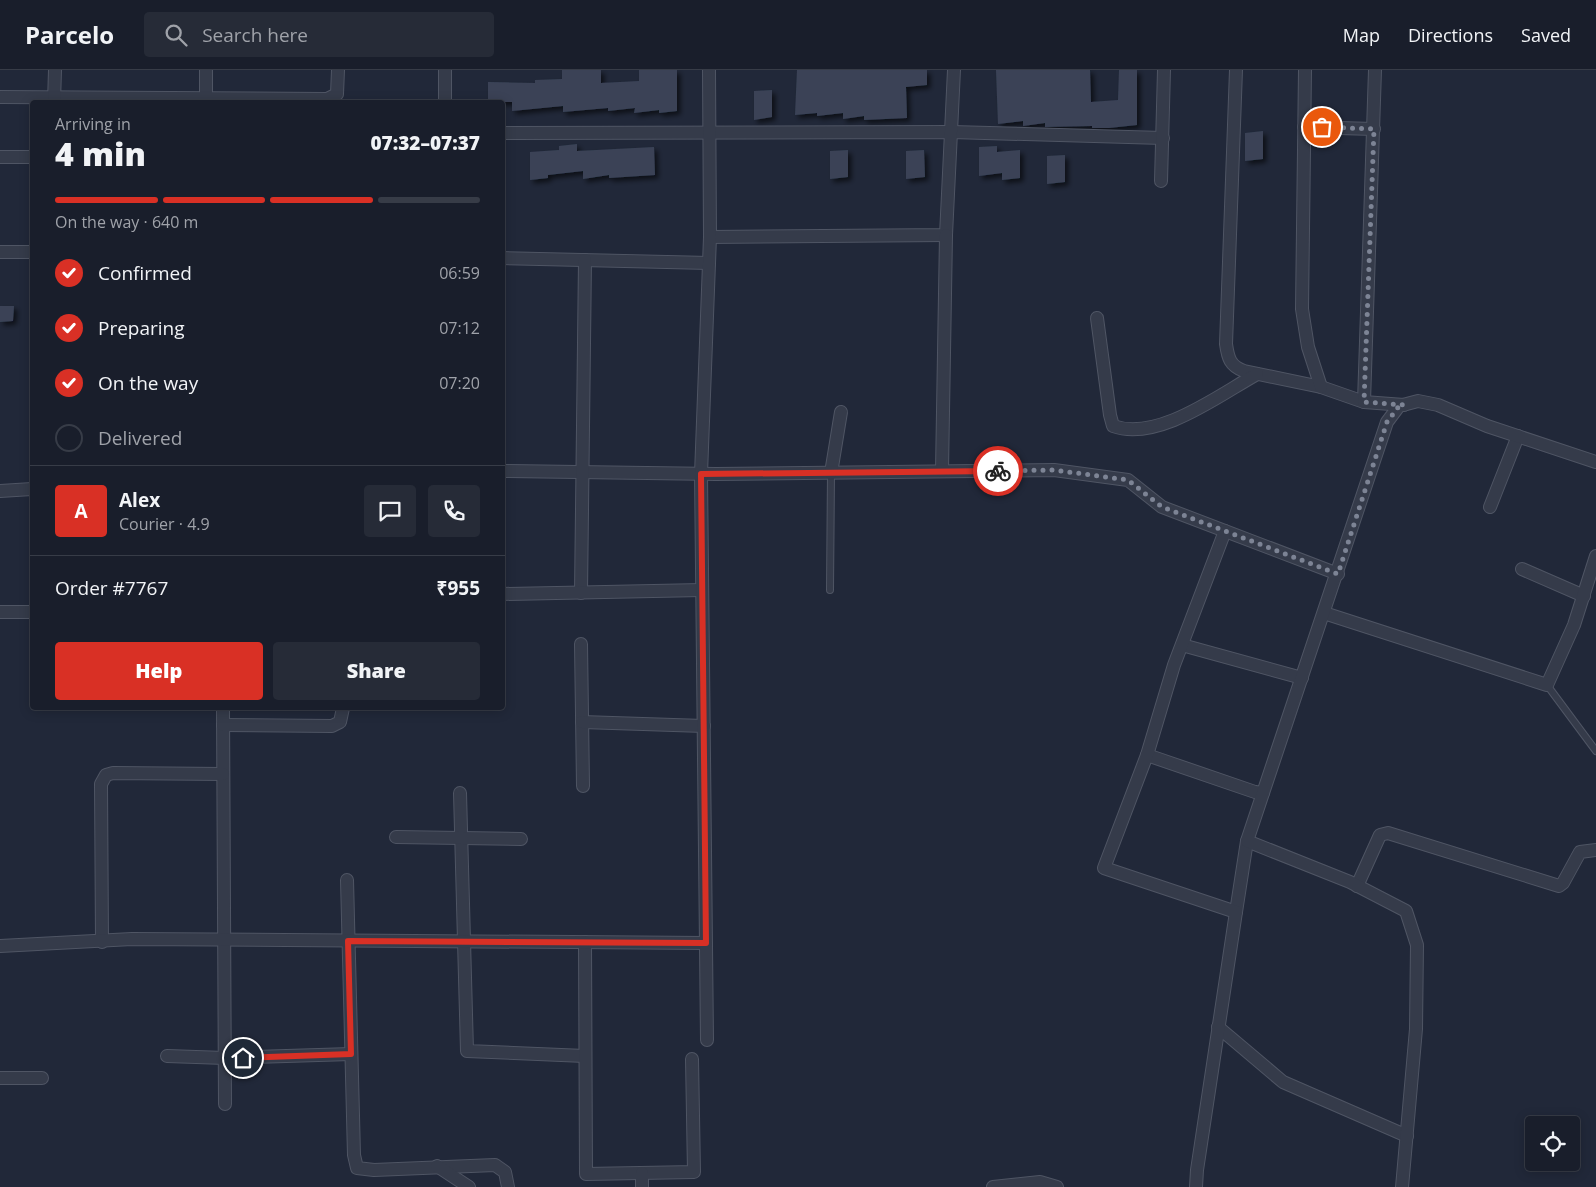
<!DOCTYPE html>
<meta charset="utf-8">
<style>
body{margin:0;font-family:"Open Sans",sans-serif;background:#262b37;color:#f1f3f6;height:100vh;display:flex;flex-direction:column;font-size:19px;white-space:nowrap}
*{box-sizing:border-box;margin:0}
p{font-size:16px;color:#9fa2a9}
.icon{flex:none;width:28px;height:28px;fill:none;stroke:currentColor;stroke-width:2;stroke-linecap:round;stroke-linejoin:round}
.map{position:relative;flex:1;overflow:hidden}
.details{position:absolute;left:30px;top:30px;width:475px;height:610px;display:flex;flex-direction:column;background:#191e2b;border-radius:5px;box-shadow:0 2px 12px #0003,0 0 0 1px #373c47}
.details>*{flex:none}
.buttons{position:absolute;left:1525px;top:1046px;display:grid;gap:10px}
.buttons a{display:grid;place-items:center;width:55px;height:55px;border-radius:5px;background:#191e2b;box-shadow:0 2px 12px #0003,0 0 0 1px #373c47;font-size:25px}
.pin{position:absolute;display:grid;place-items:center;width:42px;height:42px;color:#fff;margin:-21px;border:2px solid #fff;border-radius:50%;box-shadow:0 1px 5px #0007}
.courier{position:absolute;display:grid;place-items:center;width:50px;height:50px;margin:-25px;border:4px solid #d93025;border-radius:50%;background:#fff;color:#222;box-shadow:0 1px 6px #0007}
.headline em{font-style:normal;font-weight:800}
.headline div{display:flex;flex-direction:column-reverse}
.headline{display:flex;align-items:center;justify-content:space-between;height:85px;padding:0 25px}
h1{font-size:32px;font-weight:800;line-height:38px}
.bar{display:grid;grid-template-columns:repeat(4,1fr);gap:8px 5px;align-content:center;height:60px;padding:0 25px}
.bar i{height:6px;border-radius:4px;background:#373c47}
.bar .current{background:#d93025}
.bar p{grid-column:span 4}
.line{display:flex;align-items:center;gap:12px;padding:0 25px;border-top:1px solid #373c47}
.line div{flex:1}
.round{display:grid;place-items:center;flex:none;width:52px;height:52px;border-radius:5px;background:#262b37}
ol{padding:0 25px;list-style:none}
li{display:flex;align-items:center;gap:15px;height:55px}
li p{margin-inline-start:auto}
li .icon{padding:5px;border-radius:50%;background:#d93025;color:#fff;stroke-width:4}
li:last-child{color:#9fa2a9}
li i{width:28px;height:28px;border:2px solid #373c47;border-radius:50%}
.action{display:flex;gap:10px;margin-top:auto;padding:10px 25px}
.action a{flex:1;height:58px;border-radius:5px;background:#d93025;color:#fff;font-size:20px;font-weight:800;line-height:58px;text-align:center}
.action a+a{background:#262b37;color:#f1f3f6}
header{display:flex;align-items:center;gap:30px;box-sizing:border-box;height:70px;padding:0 25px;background:#191e2b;border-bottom:1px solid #373c47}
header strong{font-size:24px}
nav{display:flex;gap:28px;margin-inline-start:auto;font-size:18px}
.search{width:350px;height:45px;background:#262b37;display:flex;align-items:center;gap:12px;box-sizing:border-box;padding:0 18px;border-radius:5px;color:#9fa2a9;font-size:19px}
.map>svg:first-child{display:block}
.building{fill:#3a4357;filter:url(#shadow)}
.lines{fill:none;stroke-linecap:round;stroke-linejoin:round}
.service-casing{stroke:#4f5564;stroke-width:8}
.minor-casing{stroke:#4f5564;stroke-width:14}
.service{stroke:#353b4a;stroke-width:6}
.minor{stroke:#353b4a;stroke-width:12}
.done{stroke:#7d8495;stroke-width:5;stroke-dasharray:0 9}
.route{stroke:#d93025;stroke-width:6}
</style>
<header>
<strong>Parcelo</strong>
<div class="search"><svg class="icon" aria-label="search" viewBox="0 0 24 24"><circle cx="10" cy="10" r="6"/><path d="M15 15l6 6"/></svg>Search here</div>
<nav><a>Map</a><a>Directions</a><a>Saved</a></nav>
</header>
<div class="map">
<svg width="1596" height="1117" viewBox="0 0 1596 1117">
<defs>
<filter id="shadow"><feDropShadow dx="3.5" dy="3.5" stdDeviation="2.5" flood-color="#0009"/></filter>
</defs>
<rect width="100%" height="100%" fill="#212839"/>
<g class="building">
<path d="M562 0H601V13L639 11V0H677V41L659 43V40L634 43 635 38 608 41V38L563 42V36L512 41V32H488V12L535 13V10L562 9Z"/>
<path d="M797 0H927V15L906 17 907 48 864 50V46L843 49V43L817 46V43L795 45Z"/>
<path d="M996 0H1090L1091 32 1118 30 1119 0H1137V55L1109 58H1092V56L1045 57V53L1023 56V51L998 54Z"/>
<path d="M772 20V47L754 50V21Z"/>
<path d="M1263 61V89L1245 91V63Z"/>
<path d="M577 74V81L654 77 655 105 609 108V105L583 109V101L548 105V108L530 110V82L559 80V76Z"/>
<path d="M997 76V82L1020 80V108L1002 110V103L979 106V77Z"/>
<path d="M848 80V107L830 109V81Z"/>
<path d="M924 80 925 107 906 109V81Z"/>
<path d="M1065 85V112L1047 114V86Z"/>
<path d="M0 236H14L13 251 0 252Z"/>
</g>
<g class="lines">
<defs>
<g id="service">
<path d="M830 520 831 403"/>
<path d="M1547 615 1596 681"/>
</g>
<g id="minor">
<path d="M445 0V32"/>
<path d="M1236 0 1226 274C1228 288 1230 296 1244 301L1321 317 1364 332 1404 335"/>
<path d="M1305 0 1302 239 1308 277 1321 317"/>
<path d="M0 27 327 29 337 24 338 0"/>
<path d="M54 32 55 0"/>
<path d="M206 32V0"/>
<path d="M1304 57 1374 59"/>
<path d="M502 63 952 62 1163 68"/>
<path d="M0 87H32"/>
<path d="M1161 111 1164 0"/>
<path d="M710 167 946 165 954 0"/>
<path d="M0 182H32"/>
<path d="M502 188 709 193"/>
<path d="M1097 248 1110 345 1113 356C1158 372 1219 325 1257 304"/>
<path d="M1364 332 1375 0"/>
<path d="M502 401 716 404 1054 400 1128 410 1162 437 1338 504"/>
<path d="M942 401 946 165"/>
<path d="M831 403 841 342"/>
<path d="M0 421 32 419"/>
<path d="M1490 437 1518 366"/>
<path d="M1522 499 1584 526"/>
<path d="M581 523 585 190"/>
<path d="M502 524 702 520"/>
<path d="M0 542H32"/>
<path d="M1324 543 1547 615 1574 555 1596 486"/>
<path d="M581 574 583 716"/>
<path d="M1182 575 1302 608"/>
<path d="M223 638 225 1034"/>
<path d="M582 652 704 656"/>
<path d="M223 655 332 656 340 652 343 638"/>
<path d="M1147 685 1255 722 1263 723"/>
<path d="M460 723 467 981 585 986"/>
<path d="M396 767 521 769"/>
<path d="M347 810 354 1085 357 1098 374 1100 495 1095 505 1102 508 1117"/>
<path d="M1357 816 1380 765 1388 763 1559 816 1563 813 1580 782 1596 780"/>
<path d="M1236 842 1247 771"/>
<path d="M102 872 101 714 106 705 113 703 223 704"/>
<path d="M585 872 586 1104 694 1102 692 989"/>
<path d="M0 876 132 869 706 873"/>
<path d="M1218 957 1283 1012 1407 1066"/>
<path d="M707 970 701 404 710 167 709 0"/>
<path d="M167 986 225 988 351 984"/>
<path d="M0 1008H42"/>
<path d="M437 1096 469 1117"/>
<path d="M642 1103V1117"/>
<path d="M993 1117 1040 1112 1057 1117"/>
<path d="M1196 1117 1197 1100 1236 842 1104 798 1147 685 1174 595 1225 461"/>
<path d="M1402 1117 1416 959 1417 875 1406 841 1350 812 1247 771 1387 352 1399 336 1418 331 1438 335 1487 356 1596 392"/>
</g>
</defs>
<use href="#service" class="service-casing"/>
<use href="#minor" class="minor-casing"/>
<use href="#service" class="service"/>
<use href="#minor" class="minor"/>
</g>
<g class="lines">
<path class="done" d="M998 401 1054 400 1128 410 1162 437 1338 504 1387 352 1399 336 1404 335 1364 332 1374 59 1322 57"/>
<path class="route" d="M243 988 351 984 348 871 706 873 701 404 998 401"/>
</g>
</svg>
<div class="buttons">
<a><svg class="icon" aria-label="locate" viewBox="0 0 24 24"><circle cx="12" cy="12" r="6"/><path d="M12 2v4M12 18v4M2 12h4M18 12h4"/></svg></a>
</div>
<div class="pin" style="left:1322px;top:57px;background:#ea580c"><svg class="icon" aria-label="bag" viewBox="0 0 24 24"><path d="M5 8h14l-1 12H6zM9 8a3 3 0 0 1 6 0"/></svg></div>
<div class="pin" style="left:243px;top:988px;background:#1f2937"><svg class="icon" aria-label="home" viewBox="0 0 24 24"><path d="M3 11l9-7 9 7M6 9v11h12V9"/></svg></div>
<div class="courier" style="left:998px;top:401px"><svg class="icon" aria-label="bike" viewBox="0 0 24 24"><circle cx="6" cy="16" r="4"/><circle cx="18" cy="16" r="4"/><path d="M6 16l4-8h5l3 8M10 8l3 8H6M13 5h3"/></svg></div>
<section class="details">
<div class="headline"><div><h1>4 min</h1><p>Arriving in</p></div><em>07:32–07:37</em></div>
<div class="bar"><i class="current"></i><i class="current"></i><i class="current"></i><i></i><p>On the way · 640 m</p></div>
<ol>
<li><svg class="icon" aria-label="check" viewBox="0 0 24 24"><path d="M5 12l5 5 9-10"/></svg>Confirmed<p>06:59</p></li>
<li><svg class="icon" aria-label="check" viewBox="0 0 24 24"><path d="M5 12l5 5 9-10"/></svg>Preparing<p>07:12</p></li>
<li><svg class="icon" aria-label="check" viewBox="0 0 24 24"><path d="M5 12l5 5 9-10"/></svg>On the way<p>07:20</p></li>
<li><i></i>Delivered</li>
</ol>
<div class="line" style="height:90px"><b class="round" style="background:#d93025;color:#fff">A</b><div><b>Alex</b><p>Courier · 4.9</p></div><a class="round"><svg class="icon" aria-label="chat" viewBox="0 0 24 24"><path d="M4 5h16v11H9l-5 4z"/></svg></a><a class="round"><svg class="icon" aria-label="phone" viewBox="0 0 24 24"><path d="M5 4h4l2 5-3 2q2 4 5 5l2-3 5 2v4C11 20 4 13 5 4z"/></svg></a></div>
<div class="line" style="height:65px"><div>Order #7767</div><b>₹955</b></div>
<div class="action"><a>Help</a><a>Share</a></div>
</section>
</div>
